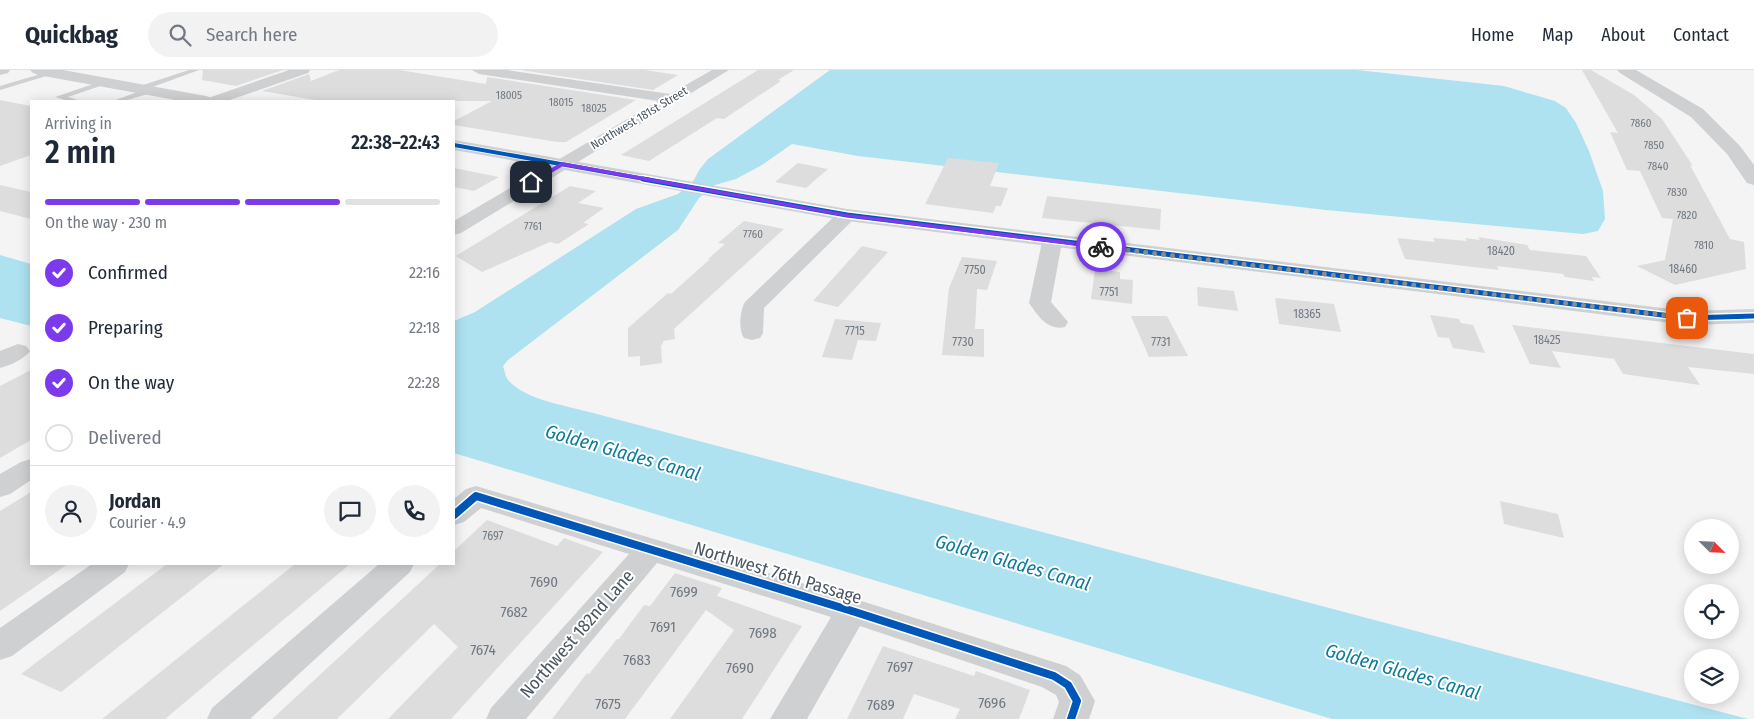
<!DOCTYPE html>
<meta charset="utf-8">
<style>
body{margin:0;font-family:"Fira Sans Condensed",sans-serif;background:#f2f2f3;color:#1f2937;height:100vh;display:flex;flex-direction:column;font-size:19px;white-space:nowrap}
*{box-sizing:border-box;margin:0}
p{font-size:16px;color:#747a83}
.icon{flex:none;width:28px;height:28px;fill:none;stroke:currentColor;stroke-width:2;stroke-linecap:round;stroke-linejoin:round}
.map{position:relative;flex:1;overflow:hidden}
.details{position:absolute;left:30px;top:30px;width:425px;height:465px;display:flex;flex-direction:column;background:#fff;border-radius:0px;box-shadow:0 2px 12px #0003}
.details>*{flex:none}
.needle{width:32px;rotate:114deg}
.buttons{position:absolute;left:1684px;top:449px;display:grid;gap:10px}
.buttons a{display:grid;place-items:center;width:55px;height:55px;border-radius:50%;background:#fff;box-shadow:0 2px 12px #0003;font-size:25px}
.pin{position:absolute;display:grid;place-items:center;width:42px;height:42px;color:#fff;margin:-21px;border-radius:10px;box-shadow:0 2px 8px #0006}
.courier{position:absolute;display:grid;place-items:center;width:50px;height:50px;margin:-25px;border:4px solid #7c3aed;border-radius:50%;background:#fff;color:#222;box-shadow:0 1px 6px #0007}
.overview em{font-style:normal;font-weight:600}
.overview div{display:flex;flex-direction:column-reverse}
.overview{display:flex;align-items:center;justify-content:space-between;height:85px;padding:0 15px}
h1{font-size:32px;font-weight:600;line-height:38px}
.bar{display:grid;grid-template-columns:repeat(4,1fr);gap:8px 5px;align-content:center;height:60px;padding:0 15px}
.bar i{height:6px;border-radius:4px;background:#e0e1e3}
.bar .active{background:#7c3aed}
.bar p{grid-column:span 4}
.line{display:flex;align-items:center;gap:12px;padding:0 15px;border-top:1px solid #e0e1e3}
.line div{flex:1}
.round{display:grid;place-items:center;flex:none;width:52px;height:52px;border-radius:26px;background:#f2f2f3}
ol{padding:0 15px;list-style:none}
li{display:flex;align-items:center;gap:15px;height:55px}
li p{margin-inline-start:auto}
li .icon{padding:5px;border-radius:50%;background:#7c3aed;color:#fff;stroke-width:4}
li:last-child{color:#747a83}
li i{width:28px;height:28px;border:2px solid #e0e1e3;border-radius:50%}
header{display:flex;align-items:center;gap:30px;box-sizing:border-box;height:70px;padding:0 25px;background:#fff;border-bottom:1px solid #e0e1e3}
header strong{font-size:24px}
nav{display:flex;gap:28px;margin-inline-start:auto;font-size:18px}
.search{width:350px;height:45px;background:#f2f2f3;display:flex;align-items:center;gap:12px;box-sizing:border-box;padding:0 18px;border-radius:28px;color:#747a83;font-size:19px}
.map>svg:first-child{display:block}
.water{fill:#aee2f0}
.building{fill:#ddddde}
.lines{fill:none;stroke-linecap:round;stroke-linejoin:round}
.service{fill:#ced0d2;fill-rule:evenodd}
.minor{fill:#ced0d2;fill-rule:evenodd}
.tertiary{fill:#ced0d2;fill-rule:evenodd}
.cycleway-far3-casing{stroke:#fff;stroke-width:5.5}
.cycleway-far2-casing{stroke:#fff;stroke-width:8}
.cycleway-far1-casing{stroke:#fff;stroke-width:9}
.cycleway-casing{stroke:#fff;stroke-width:11}
.cycleway-far3{stroke:#0057b8;stroke-width:4}
.cycleway-far2{stroke:#0057b8;stroke-width:5}
.cycleway-far1{stroke:#0057b8;stroke-width:6}
.cycleway{stroke:#0057b8;stroke-width:8}
.route{fill:#7c3aed}
.done{stroke:#868d94;stroke-width:5;stroke-dasharray:0 9}
.labels{text-anchor:middle;stroke-width:4;stroke-linejoin:round;paint-order:stroke}
.far-number-label{font-size:11px;fill:#707881}
.far-street-label{font-size:12px;fill:#4a5661;stroke:#fff}
.number-label{font-size:12px;fill:#707881}
.near-number-label{font-size:15px;fill:#707881}
.near-street-label{font-size:18px;fill:#4a5661;stroke:#fff}
.near-water-label{font-size:19px;font-style:italic;fill:#0c7c9b;stroke:#fff}
</style>
<header>
<strong>Quickbag</strong>
<div class="search"><svg class="icon" aria-label="search" viewBox="0 0 24 24"><circle cx="10" cy="10" r="6"/><path d="M15 15l6 6"/></svg>Search here</div>
<nav><a>Home</a><a>Map</a><a>About</a><a>Contact</a></nav>
</header>
<div class="map">
<svg width="1754" height="649" viewBox="0 0 1754 649">
<rect width="100%" height="100%" fill="#f4f4f4"/>
<g class="water">
<path d="M830 0H1357L1504 16 1555 31 1566 38 1576 53 1589 81 1603 121 1605 149 1598 161 1583 164 1326 140 858 86 792 74 762 95 736 109 715 115 699 128 678 160 508 290 503 296C505 301 505 307 509 311 526 330 568 336 593 343L1748 649H1332L454 383V251L475 242 636 139 678 124 694 110 699 100 708 89Z"/>
<path d="M0 185 31 194V256L0 248Z"/>
</g>
<g class="building">
<path d="M203 0H283L236 16 202 10Z"/>
<path d="M339 0H399L486 14 487 7 636 30 566 72H557L454 55V51L492 31H321L262 21 309 4 311 11Z"/>
<path d="M520 0H645L678 5 653 20Z"/>
<path d="M758 0H794L778 10 781 11 724 49 717 48 649 91 621 85Z"/>
<path d="M1582 0H1591L1634 25 1662 49 1693 96 1690 95 1730 169 1744 172 1746 199 1675 215 1637 196 1665 190 1673 149 1662 148 1640 101 1627 100 1610 62 1618 63Z"/>
<path d="M0 30 31 36V85L0 96Z"/>
<path d="M948 88 999 93 990 116 1008 118 1001 136H996L993 143 925 134Z"/>
<path d="M798 93 828 99 806 118 775 112Z"/>
<path d="M454 98 499 107 474 121 454 117Z"/>
<path d="M0 115 31 122V149L0 141Z"/>
<path d="M570 116 596 121 578 133 604 138 583 153 589 154 558 174 550 172 482 202 456 186Z"/>
<path d="M1047 126 1161 139 1160 160 1042 148Z"/>
<path d="M744 151 784 159 674 259 675 269 663 271V274L661 275 662 293 640 296V286L628 287V258L668 223 671 224 710 189H708L725 174 718 173Z"/>
<path d="M1478 167 1527 175 1530 180 1586 186 1601 208 1592 207 1594 211 1565 207 1563 204 1497 196 1499 200 1405 189 1397 168 1435 172 1433 168 1467 171 1465 168 1480 170Z"/>
<path d="M862 176 888 182 838 237 813 231Z"/>
<path d="M962 187 997 191 987 220 977 219 975 259H984V287L942 285 949 218Z"/>
<path d="M1095 199 1120 202V209L1133 210 1132 234 1091 229Z"/>
<path d="M1197 217 1234 221 1238 241 1198 236Z"/>
<path d="M1275 228 1334 234 1341 262 1279 254Z"/>
<path d="M1430 245 1459 249 1461 253 1473 255 1485 283 1453 278 1449 268 1438 267Z"/>
<path d="M1131 246H1167L1188 286 1149 287Z"/>
<path d="M835 249 881 253 876 271 858 270 852 290 822 287Z"/>
<path d="M1512 255 1754 284V304L1688 297 1700 315 1623 304 1614 289 1552 281 1561 298 1530 294Z"/>
<path d="M31 300V370L0 388V316Z"/>
<path d="M31 422V494H68L0 541V441Z"/>
<path d="M1500 431 1558 444 1564 468 1504 454Z"/>
<path d="M487 450 557 476 564 468 603 482 451 649H388L458 577 434 554 337 649H272L440 494H454V481Z"/>
<path d="M167 494H224L61 622 21 604Z"/>
<path d="M295 494H350L165 649H102Z"/>
<path d="M675 503 722 518 717 526 802 556 742 649H670L734 560 706 540 625 649H552L587 603 589 604 617 569H619L644 535 650 536Z"/>
<path d="M883 576 974 606 976 601 1030 620 1019 649H955L960 639 914 624 903 649H847Z"/>
</g>
<g class="lines">
<g class="service">
<path d="M189 0H199L147 19H151V23L124 31H113L140 21H137V17Z"/>
<path d="M51 1 53 2V4L0 20V16Z"/>
<path d="M102 11 109 13 68 27 81 31H68L55 27Z"/>
</g>
<g class="minor">
<path d="M0 0H10L8 3 0 5Z"/>
<path d="M289 0H310L308 3 227 31H206L208 28Z"/>
<path d="M472 0H507L670 24 712 0H729L461 163 454 165V151L658 31 479 4Z"/>
<path d="M847 139 854 141 856 145 854 149 764 238 763 263 760 268 752 270 744 268C738 260 740 240 745 232L840 141Z"/>
<path d="M1052 166 1059 168 1062 172 1051 232 1068 252 1065 257C1048 261 1038 246 1029 233L1042 172 1045 168Z"/>
<path d="M18 274 26 276 30 281C23 290 11 295 0 298V281Z"/>
<path d="M31 389V410L10 424 0 427V404L21 392Z"/>
<path d="M476 416 852 528 1066 596 1080 605 1095 631 1089 649H1053L1059 632 1056 625 1042 617 860 556 807 649H770L831 547 657 493 526 649H486L491 638 629 484 481 438 464 452 454 455V429L466 419Z"/>
<path d="M92 494H129L125 502 12 586 0 590V558Z"/>
<path d="M379 494H414L410 502 250 649H207L212 638Z"/>
</g>
<g class="tertiary">
<path d="M30 0H63L206 26 212 28 214 31H181L38 5 33 3Z"/>
<path d="M1617 0H1636L1703 39 1740 76 1754 95V115L1747 113 1727 84 1691 47 1620 3Z"/>
<path d="M454 70 847 139 1687 241 1754 239V253L1687 255 847 151 454 80Z"/>
</g>
<defs>
<path id="cycleway-far3" d="M454 75 650 110"/>
<path id="cycleway-far2" d="M643 109 847 145 1687 248 1754 246"/>
<path id="cycleway-far1" d="M1684 248H1699"/>
<path id="cycleway" d="M454 445 476 426 852 541 1054 606 1068 615 1077 631 1071 649"/>
</defs>
<use href="#cycleway-far3" class="cycleway-far3-casing"/>
<use href="#cycleway-far2" class="cycleway-far2-casing"/>
<use href="#cycleway-far1" class="cycleway-far1-casing"/>
<use href="#cycleway" class="cycleway-casing"/>
<use href="#cycleway-far3" class="cycleway-far3"/>
<use href="#cycleway-far2" class="cycleway-far2"/>
<use href="#cycleway-far1" class="cycleway-far1"/>
<use href="#cycleway" class="cycleway"/>
</g>
<path class="route" d="M562 92 847 144 1101 175 1104 177 1101 179 847 147 563 96 533 114 528 112Z"/>
<g class="lines">
<path class="done" d="M1101 177 1687 248"/>
</g>
<g class="labels">
<g class="far-number-label">
<text x="509" y="29">18005</text>
<text x="561" y="36">18015</text>
<text x="594" y="42">18025</text>
<text x="1641" y="57">7860</text>
<text x="1654" y="79">7850</text>
<text x="1658" y="100">7840</text>
<text x="1677" y="126">7830</text>
<text x="1687" y="149">7820</text>
<text x="533" y="160">7761</text>
<text x="753" y="168">7760</text>
<text x="1704" y="179">7810</text>
</g>
<g class="far-street-label">
<text transform="translate(639 48) rotate(-31)" y="4">Northwest 181st Street</text>
</g>
<g class="number-label">
<text x="1501" y="185">18420</text>
<text x="1683" y="203">18460</text>
<text x="975" y="204">7750</text>
<text x="1109" y="226">7751</text>
<text x="1307" y="248">18365</text>
<text x="855" y="265">7715</text>
<text x="1547" y="274">18425</text>
<text x="963" y="276">7730</text>
<text x="1161" y="276">7731</text>
<text x="493" y="470">7697</text>
</g>
<g class="near-number-label">
<text x="544" y="517">7690</text>
<text x="684" y="527">7699</text>
<text x="514" y="547">7682</text>
<text x="663" y="562">7691</text>
<text x="763" y="568">7698</text>
<text x="483" y="585">7674</text>
<text x="637" y="595">7683</text>
<text x="900" y="602">7697</text>
<text x="740" y="603">7690</text>
<text x="992" y="638">7696</text>
<text x="608" y="639">7675</text>
<text x="881" y="640">7689</text>
</g>
<g class="near-street-label">
<text transform="translate(778 503) rotate(17)" y="6">Northwest 76th Passage</text>
<text transform="translate(577 564) rotate(-49)" y="6">Northwest 182nd Lane</text>
</g>
<g class="near-water-label">
<text transform="translate(623 382) rotate(16)" y="7">Golden Glades Canal</text>
<text transform="translate(1013 492) rotate(16)" y="7">Golden Glades Canal</text>
<text transform="translate(1403 601) rotate(16)" y="7">Golden Glades Canal</text>
</g>
</g>
</svg>
<div class="buttons">
<a><svg class="needle" viewBox="-14 -14 28 28"><path d="M0-13l5 13h-10z" fill="#e53935"/><path d="M0 13l5-13h-10z" fill="#747a83"/></svg></a>
<a><svg class="icon" aria-label="locate" viewBox="0 0 24 24"><circle cx="12" cy="12" r="6"/><path d="M12 2v4M12 18v4M2 12h4M18 12h4"/></svg></a>
<a><svg class="icon" aria-label="layers" viewBox="0 0 24 24"><path d="M12 4l9 5-9 5-9-5zM3 14l9 5 9-5"/></svg></a>
</div>
<div class="pin" style="left:1687px;top:248px;background:#ea580c"><svg class="icon" aria-label="bag" viewBox="0 0 24 24"><path d="M5 8h14l-1 12H6zM9 8a3 3 0 0 1 6 0"/></svg></div>
<div class="pin" style="left:531px;top:112px;background:#1f2937"><svg class="icon" aria-label="home" viewBox="0 0 24 24"><path d="M3 11l9-7 9 7M6 9v11h12V9"/></svg></div>
<div class="courier" style="left:1101px;top:177px"><svg class="icon" aria-label="bike" viewBox="0 0 24 24"><circle cx="6" cy="16" r="4"/><circle cx="18" cy="16" r="4"/><path d="M6 16l4-8h5l3 8M10 8l3 8H6M13 5h3"/></svg></div>
<section class="details">
<div class="overview"><div><h1>2 min</h1><p>Arriving in</p></div><em>22:38–22:43</em></div>
<div class="bar"><i class="active"></i><i class="active"></i><i class="active"></i><i></i><p>On the way · 230 m</p></div>
<ol>
<li><svg class="icon" aria-label="check" viewBox="0 0 24 24"><path d="M5 12l5 5 9-10"/></svg>Confirmed<p>22:16</p></li>
<li><svg class="icon" aria-label="check" viewBox="0 0 24 24"><path d="M5 12l5 5 9-10"/></svg>Preparing<p>22:18</p></li>
<li><svg class="icon" aria-label="check" viewBox="0 0 24 24"><path d="M5 12l5 5 9-10"/></svg>On the way<p>22:28</p></li>
<li><i></i>Delivered</li>
</ol>
<div class="line" style="height:90px"><a class="round"><svg class="icon" aria-label="person" viewBox="0 0 24 24"><circle cx="12" cy="8" r="4"/><path d="M4 21q1-7 8-7t8 7"/></svg></a><div><b>Jordan</b><p>Courier · 4.9</p></div><a class="round"><svg class="icon" aria-label="chat" viewBox="0 0 24 24"><path d="M4 5h16v11H9l-5 4z"/></svg></a><a class="round"><svg class="icon" aria-label="phone" viewBox="0 0 24 24"><path d="M5 4h4l2 5-3 2q2 4 5 5l2-3 5 2v4C11 20 4 13 5 4z"/></svg></a></div>
</section>
</div>
